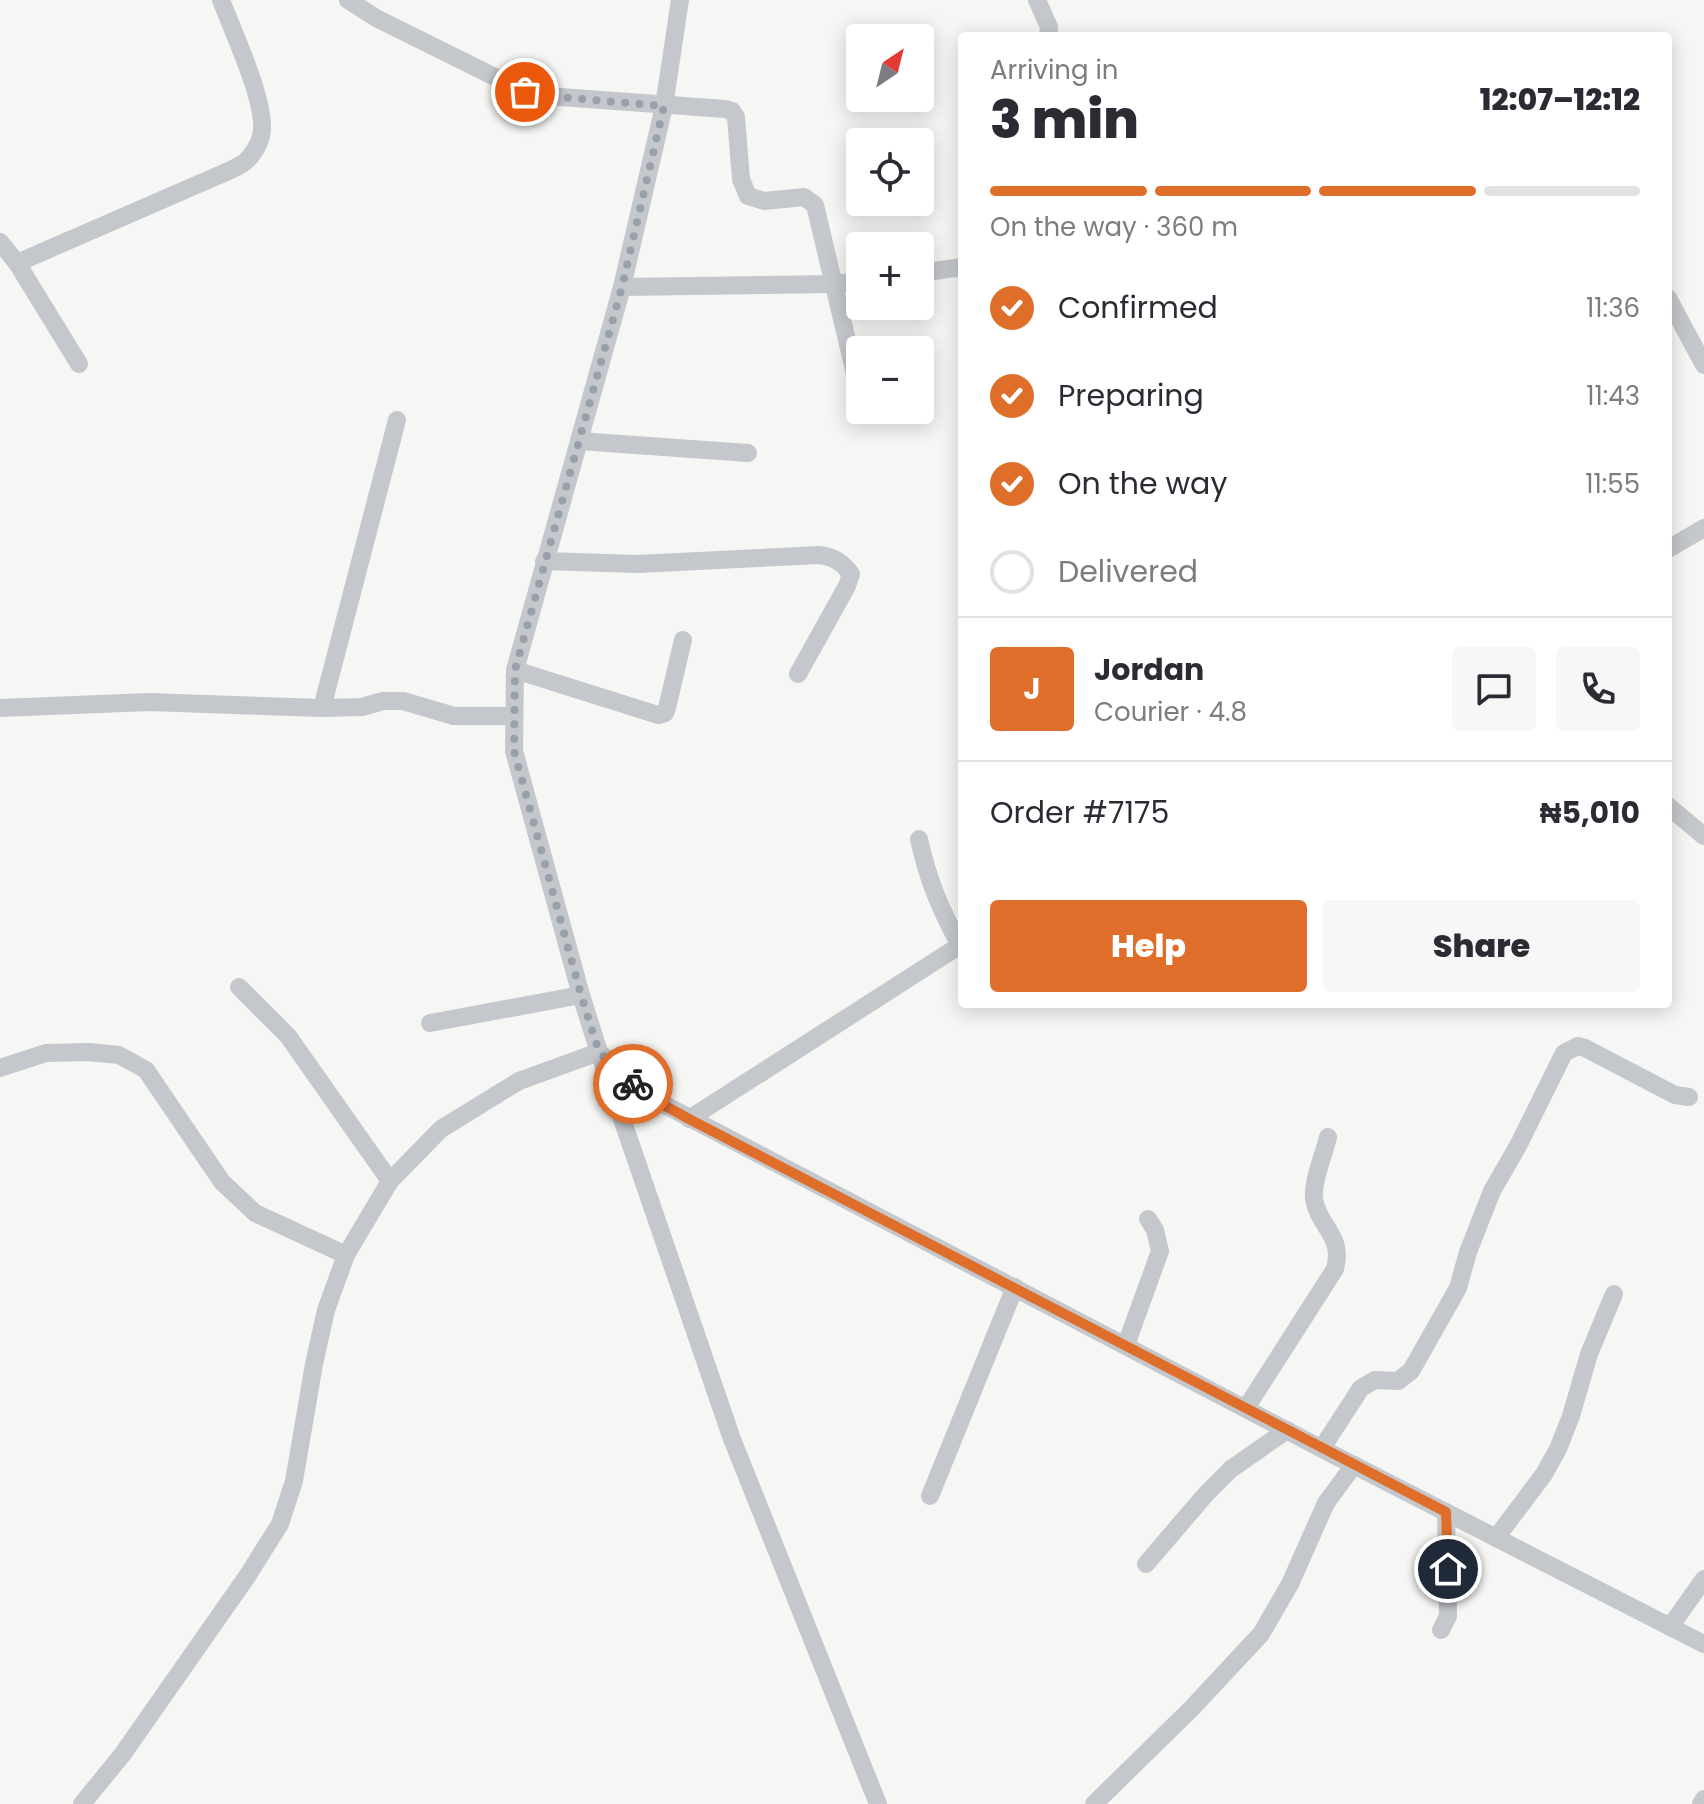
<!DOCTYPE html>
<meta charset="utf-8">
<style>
body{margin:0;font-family:Poppins,sans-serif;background:#f7f7f7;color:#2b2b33;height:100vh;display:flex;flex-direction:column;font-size:30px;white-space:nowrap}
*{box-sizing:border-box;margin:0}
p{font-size:26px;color:#7c7c81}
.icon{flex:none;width:44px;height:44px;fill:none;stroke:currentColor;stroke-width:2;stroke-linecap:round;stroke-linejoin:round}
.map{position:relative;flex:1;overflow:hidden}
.side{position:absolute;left:958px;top:32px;width:714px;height:976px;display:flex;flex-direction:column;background:#fff;border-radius:8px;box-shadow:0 4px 20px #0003}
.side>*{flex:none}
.needle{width:52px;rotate:35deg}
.tools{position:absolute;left:846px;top:24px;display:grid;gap:16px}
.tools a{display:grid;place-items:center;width:88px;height:88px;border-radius:8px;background:#fff;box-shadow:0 4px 20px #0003;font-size:40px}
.pin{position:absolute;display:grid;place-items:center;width:68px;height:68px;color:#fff;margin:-34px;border:4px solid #fff;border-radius:50%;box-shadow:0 2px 8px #0007}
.courier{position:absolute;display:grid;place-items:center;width:80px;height:80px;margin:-40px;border:6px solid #e06e2b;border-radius:50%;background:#fff;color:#222;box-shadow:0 2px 10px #0007}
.head em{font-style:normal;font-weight:800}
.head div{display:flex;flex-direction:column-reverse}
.head{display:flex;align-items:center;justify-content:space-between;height:136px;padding:0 32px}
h1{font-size:52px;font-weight:800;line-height:60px}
.bar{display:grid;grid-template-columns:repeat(4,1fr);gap:12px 8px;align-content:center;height:96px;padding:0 32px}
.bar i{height:10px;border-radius:6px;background:#e1e1e2}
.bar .on{background:#e06e2b}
.bar p{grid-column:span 4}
.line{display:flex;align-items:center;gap:20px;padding:0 32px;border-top:2px solid #e1e1e2}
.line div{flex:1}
.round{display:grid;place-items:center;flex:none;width:84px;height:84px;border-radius:8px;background:#f7f7f7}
ol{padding:0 32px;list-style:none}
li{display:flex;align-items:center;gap:24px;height:88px}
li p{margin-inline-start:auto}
li .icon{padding:8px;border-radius:50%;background:#e06e2b;color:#fff;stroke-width:4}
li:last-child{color:#7c7c81}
li i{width:44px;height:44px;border:4px solid #e1e1e2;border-radius:50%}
.cta{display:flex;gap:16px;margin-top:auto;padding:16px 32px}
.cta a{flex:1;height:92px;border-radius:8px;background:#e06e2b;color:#fff;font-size:32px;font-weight:800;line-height:92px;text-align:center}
.cta a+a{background:#f7f7f7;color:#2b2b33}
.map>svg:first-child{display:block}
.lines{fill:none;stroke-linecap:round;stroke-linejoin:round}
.street{stroke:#c4c7cb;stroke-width:18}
.done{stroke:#98a1ab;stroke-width:8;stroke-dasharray:0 14.4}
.route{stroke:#e06e2b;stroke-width:10}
</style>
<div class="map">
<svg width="1704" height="1804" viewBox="0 0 1704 1804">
<rect width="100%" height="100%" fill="#f6f7f4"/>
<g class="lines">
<g class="street">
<path d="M348 0 376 18 525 92 547 96 725 109 732 111 736 117 741 179 748 196 764 201 804 197 815 205 856 378"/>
<path d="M680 0 664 106 622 287 515 670 514 751 581 995 599 1052 642 1093 1330 1453 1704 1644"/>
<path d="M1037 0 1049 27 1048 36"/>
<path d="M0 242 17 263 79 364"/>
<path d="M17 263 217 176C226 172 237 168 245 162 252 156 259 145 261 136 269 107 232 30 221 0"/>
<path d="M920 273 962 267"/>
<path d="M622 287 834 284 860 281"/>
<path d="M1668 298 1704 365"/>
<path d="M579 441 748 453"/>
<path d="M1668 549 1704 528"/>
<path d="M544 561 637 564 819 555C834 557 842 562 851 574L847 586 798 674"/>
<path d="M515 670 658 715 665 713 667 708 683 640"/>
<path d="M0 708 149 702 322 708 362 707 383 701H403L454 716H514"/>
<path d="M322 708 397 420"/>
<path d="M1668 806 1704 836"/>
<path d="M919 839C928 880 940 909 960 945"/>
<path d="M239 987 288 1036 390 1181"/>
<path d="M430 1023 581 995"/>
<path d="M0 1068 46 1053 88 1052 119 1055 146 1070 222 1182 255 1213 346 1255"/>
<path d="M689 1119 962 944"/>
<path d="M1126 1345 1160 1251 1155 1230 1148 1219"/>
<path d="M1246 1408 1335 1269C1344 1235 1319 1228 1314 1199 1312 1181 1324 1155 1328 1137"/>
<path d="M1322 1448 1361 1388 1375 1380 1398 1381 1411 1371 1458 1288 1468 1252 1492 1191 1519 1144 1564 1053 1578 1046 1585 1048 1675 1095 1689 1097"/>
<path d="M930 1496 1015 1287"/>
<path d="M1496 1538 1544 1474 1558 1449 1571 1416 1589 1354 1614 1294"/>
<path d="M1146 1564 1206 1494 1231 1469 1287 1430"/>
<path d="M1670 1627 1704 1579"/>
<path d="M1441 1630 1448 1616 1446 1512"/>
<path d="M82 1804 122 1755 248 1575 280 1524 294 1481 314 1364 326 1310 346 1255 390 1181 441 1129 519 1081 599 1052 732 1439 878 1804"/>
<path d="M1094 1804 1191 1709 1261 1634 1290 1584 1326 1503 1354 1465"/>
<path d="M1701 1804 1704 1799"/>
</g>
</g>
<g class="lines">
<path class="done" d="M525 92 547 96 664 106 622 287 515 670 514 751 581 995 599 1052 633 1084"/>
<path class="route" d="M633 1084 642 1093 689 1119 1446 1512 1448 1569"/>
</g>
</svg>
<div class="tools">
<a><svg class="needle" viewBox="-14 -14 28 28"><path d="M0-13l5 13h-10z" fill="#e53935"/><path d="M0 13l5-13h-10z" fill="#7c7c81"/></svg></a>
<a><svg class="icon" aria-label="locate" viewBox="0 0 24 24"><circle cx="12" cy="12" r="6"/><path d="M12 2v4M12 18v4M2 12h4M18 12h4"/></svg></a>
<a>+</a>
<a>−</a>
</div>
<div class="pin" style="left:525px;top:92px;background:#ea580c"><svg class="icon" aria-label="bag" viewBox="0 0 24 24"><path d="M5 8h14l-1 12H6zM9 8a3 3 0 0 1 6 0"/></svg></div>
<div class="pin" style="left:1448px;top:1569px;background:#1f2937"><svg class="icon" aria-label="home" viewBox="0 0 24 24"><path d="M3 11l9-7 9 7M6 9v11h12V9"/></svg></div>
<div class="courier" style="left:633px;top:1084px"><svg class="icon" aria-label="bike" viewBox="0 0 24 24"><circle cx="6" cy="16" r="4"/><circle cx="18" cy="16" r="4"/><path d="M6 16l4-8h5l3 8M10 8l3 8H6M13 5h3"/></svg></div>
<section class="side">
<div class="head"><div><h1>3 min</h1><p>Arriving in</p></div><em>12:07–12:12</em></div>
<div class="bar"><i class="on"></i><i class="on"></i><i class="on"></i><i></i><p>On the way · 360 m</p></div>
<ol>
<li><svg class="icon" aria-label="check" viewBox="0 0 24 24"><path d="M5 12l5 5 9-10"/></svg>Confirmed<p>11:36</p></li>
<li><svg class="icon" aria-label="check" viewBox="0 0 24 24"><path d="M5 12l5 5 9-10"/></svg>Preparing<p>11:43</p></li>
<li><svg class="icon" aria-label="check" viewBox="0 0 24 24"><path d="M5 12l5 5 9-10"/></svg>On the way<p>11:55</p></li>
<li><i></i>Delivered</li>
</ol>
<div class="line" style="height:144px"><b class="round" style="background:#e06e2b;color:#fff">J</b><div><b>Jordan</b><p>Courier · 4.8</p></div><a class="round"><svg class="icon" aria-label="chat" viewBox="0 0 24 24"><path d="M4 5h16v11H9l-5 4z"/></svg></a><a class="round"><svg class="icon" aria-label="phone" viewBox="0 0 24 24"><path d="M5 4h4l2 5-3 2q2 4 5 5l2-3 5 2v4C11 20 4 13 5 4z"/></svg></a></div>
<div class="line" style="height:104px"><div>Order #7175</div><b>₦5,010</b></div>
<div class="cta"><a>Help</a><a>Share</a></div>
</section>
</div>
